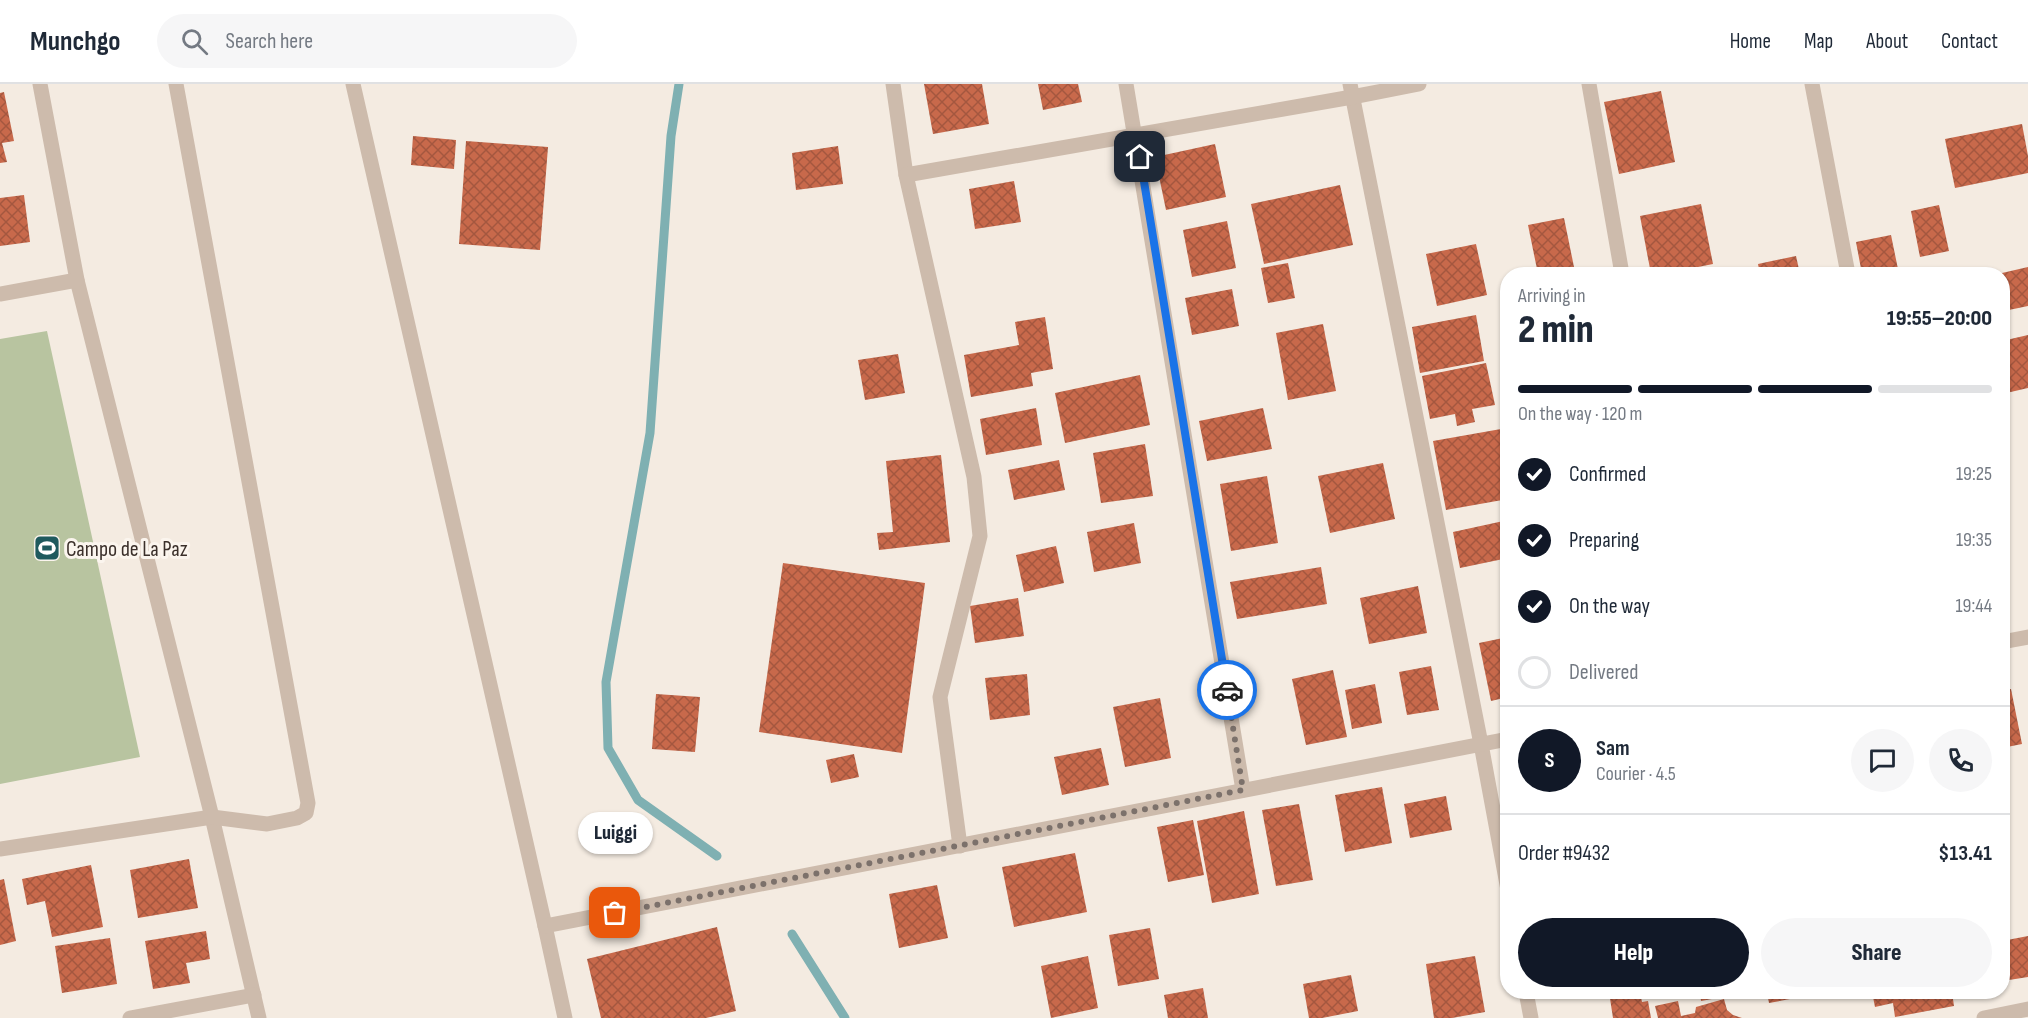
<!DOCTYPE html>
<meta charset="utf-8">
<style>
body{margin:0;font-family:"Sofia Sans Condensed",sans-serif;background:#f6f6f7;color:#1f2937;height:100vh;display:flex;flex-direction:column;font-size:22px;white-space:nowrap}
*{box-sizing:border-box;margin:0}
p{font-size:20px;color:#747a83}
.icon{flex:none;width:33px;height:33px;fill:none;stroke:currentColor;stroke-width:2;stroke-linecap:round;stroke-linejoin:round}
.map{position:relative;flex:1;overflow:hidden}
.drawer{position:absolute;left:1500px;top:183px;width:510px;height:732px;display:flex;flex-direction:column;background:#fff;border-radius:24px;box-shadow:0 2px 4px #0004}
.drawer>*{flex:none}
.pin{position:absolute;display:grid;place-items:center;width:51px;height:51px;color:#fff;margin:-26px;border-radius:12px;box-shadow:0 3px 9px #0006}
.courier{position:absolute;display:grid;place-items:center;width:60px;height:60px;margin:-30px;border:4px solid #1a73e8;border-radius:50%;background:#fff;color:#222;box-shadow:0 2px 8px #0007}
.bubble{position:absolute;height:42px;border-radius:21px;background:#fff;box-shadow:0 2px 4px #0004;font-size:20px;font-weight:800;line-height:42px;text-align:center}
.head em{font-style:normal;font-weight:800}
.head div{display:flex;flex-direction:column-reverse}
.head{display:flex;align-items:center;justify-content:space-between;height:102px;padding:0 18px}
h1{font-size:39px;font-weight:800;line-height:45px}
.bar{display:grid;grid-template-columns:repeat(4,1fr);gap:9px 6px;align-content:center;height:72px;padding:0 18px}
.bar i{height:8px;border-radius:4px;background:#e0e1e3}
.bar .selected{background:#111827}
.bar p{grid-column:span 4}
.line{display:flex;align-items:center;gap:15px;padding:0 18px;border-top:2px solid #e0e1e3}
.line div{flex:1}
.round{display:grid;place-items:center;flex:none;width:63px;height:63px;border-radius:32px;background:#f6f6f7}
ol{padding:0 18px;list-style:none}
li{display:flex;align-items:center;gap:18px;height:66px}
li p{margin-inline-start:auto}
li .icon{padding:6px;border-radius:50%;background:#111827;color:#fff;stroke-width:4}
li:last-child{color:#747a83}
li i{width:33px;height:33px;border:3px solid #e0e1e3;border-radius:50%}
.primary-button{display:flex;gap:12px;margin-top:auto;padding:12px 18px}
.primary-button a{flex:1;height:69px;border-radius:36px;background:#111827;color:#fff;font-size:24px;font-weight:800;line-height:69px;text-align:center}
.primary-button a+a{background:#f6f6f7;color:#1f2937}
header{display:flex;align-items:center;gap:36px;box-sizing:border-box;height:84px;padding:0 30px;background:#fff;border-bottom:2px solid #e0e1e3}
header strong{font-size:28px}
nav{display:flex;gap:33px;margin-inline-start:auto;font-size:21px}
.search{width:420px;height:54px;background:#f6f6f7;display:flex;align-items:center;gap:15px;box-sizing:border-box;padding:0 21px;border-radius:33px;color:#747a83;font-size:22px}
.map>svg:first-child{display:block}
.green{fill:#b8c4a0}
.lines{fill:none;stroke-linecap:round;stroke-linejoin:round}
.stream{stroke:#7fb0b2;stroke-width:9}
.building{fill:url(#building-cross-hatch)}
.minor{stroke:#cdbbac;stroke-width:15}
.done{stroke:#7c716b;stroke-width:6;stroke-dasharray:0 10.8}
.route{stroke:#1a73e8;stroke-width:8}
.labels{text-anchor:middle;stroke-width:6;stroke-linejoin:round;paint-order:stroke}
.poi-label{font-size:22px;fill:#3b302b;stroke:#fbf5ee;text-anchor:start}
</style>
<header>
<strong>Munchgo</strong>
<div class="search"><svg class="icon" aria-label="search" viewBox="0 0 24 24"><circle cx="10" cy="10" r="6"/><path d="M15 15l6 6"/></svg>Search here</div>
<nav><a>Home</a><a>Map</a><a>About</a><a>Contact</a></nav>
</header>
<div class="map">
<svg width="2028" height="934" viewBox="0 0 2028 934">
<defs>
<pattern id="building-cross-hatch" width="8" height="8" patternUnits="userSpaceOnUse" patternTransform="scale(1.5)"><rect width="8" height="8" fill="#c8694b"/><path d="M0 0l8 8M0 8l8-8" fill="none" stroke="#a4573f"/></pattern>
</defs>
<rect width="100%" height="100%" fill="#f4ebe1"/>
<path class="green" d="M47 247 140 673 0 700V255Z"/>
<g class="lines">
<g class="stream">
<path d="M679 0 671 52 650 349 606 598 608 664 638 716 717 772"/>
<path d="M792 850 845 934"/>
</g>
</g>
<g class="building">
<path d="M924 0H982L989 40 933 50Z"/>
<path d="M1038 0H1078L1082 18 1043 26Z"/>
<path d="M1661 7 1675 78 1619 90 1604 18Z"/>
<path d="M4 8 14 57 2 59 7 78 0 79V9Z"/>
<path d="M2022 40 2028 72V89L1955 104 1945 55Z"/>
<path d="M413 52 456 56 454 85 411 81Z"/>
<path d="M466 57 548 63 540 166 459 160Z"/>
<path d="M1215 60 1226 113 1166 126 1155 73Z"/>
<path d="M838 62 843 100 796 106 792 69Z"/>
<path d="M1014 97 1021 138 975 145 969 105Z"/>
<path d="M1340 101 1353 161 1264 180 1251 120Z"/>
<path d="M24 111 30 158 0 162V114Z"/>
<path d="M1701 120 1713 180 1663 190H1651L1640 132Z"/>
<path d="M1939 121 1949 167 1920 173 1911 127Z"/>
<path d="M1564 134 1574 183 1538 190 1528 141Z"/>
<path d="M1227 137 1236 184 1192 193 1183 146Z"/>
<path d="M1891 151 1899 190H1862L1856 158Z"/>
<path d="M1476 160 1487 211 1437 222 1426 170Z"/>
<path d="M1796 172 1800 190H1760L1758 180Z"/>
<path d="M1288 179 1295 214 1268 219 1261 184Z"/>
<path d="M2028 183V222L2004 227 2002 189Z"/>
<path d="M1232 205 1239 242 1192 251 1185 214Z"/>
<path d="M1476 231 1484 277 1420 289 1412 243Z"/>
<path d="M1045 233 1053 285 1031 289 1033 302 971 313 964 271 1019 261 1015 238Z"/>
<path d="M1323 240 1336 307 1288 316 1276 249Z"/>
<path d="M2028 251V304L2002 310V257Z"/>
<path d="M898 270 905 309 865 316 858 276Z"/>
<path d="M1486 279 1495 321 1472 325 1475 338 1457 342 1455 330 1430 335 1422 292Z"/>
<path d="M1140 291 1150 341 1065 359 1055 309Z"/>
<path d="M1036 324 1042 361 986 371 980 335Z"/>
<path d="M1263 324 1272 365 1207 377 1199 337Z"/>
<path d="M1501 345 1508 380V415L1446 426 1433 357Z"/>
<path d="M1145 360 1153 412 1101 419 1093 369Z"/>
<path d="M941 371 950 458 879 466 877 449 893 448 886 377Z"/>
<path d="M1059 376 1065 406 1014 416 1008 386Z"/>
<path d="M1383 379 1395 435 1330 449 1318 392Z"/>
<path d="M1267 392 1278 459 1231 467 1220 400Z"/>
<path d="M1508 436V474L1460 484 1453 448Z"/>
<path d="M1134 439 1141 479 1094 488 1087 448Z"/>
<path d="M1056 462 1064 499 1024 508 1016 471Z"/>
<path d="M783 479 925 499 902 669 759 648Z"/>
<path d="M1321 483 1327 520 1237 535 1230 498Z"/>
<path d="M1418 502 1427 549 1369 560 1360 514Z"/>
<path d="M1018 514 1024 552 975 559 970 522Z"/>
<path d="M1508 553V613L1491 617 1479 559Z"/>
<path d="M1431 582 1439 626 1407 631 1399 588Z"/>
<path d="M1333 586 1347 653 1306 661 1292 595Z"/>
<path d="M1027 590 1030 631 990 636 985 594Z"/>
<path d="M1375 600 1382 639 1352 645 1345 606Z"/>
<path d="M2011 605 2022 660 2002 664V606Z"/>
<path d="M656 610 700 613 695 668 652 665Z"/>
<path d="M1160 614 1171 674 1125 683 1113 623Z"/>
<path d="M1101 664 1109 701 1062 711 1054 673Z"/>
<path d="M854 670 859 693 831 699 826 676Z"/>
<path d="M1382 703 1392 759 1345 768 1335 711Z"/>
<path d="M1446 712 1452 746 1410 754 1404 720Z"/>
<path d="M1299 720 1313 796 1276 802 1262 726Z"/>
<path d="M1244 727 1259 810 1212 819 1197 737Z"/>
<path d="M1193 736 1204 791 1168 798 1157 743Z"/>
<path d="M1075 769 1087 828 1014 843 1002 783Z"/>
<path d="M189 775 198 824 138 834 130 786Z"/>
<path d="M91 781 103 843 52 853 45 817 27 821 22 795Z"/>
<path d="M4 795 16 857 0 861V796Z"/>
<path d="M937 801 948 854 899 864 889 810Z"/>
<path d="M717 843 736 927 706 934H601L587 875Z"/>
<path d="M1150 844 1159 895 1118 902 1109 851Z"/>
<path d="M206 847 210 875 186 879 190 899 153 905 145 857Z"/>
<path d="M2028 852V893L2009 896 2002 857Z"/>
<path d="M110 854 117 900 62 909 55 862Z"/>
<path d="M1088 872 1098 924 1051 934 1041 882Z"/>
<path d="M1475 872 1485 928 1452 934H1434L1426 880Z"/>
<path d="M1351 891 1358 927 1322 934H1309L1303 900Z"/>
<path d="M1203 904 1208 934H1168L1164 911Z"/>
<path d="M1609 908H1640L1642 918 1648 917 1651 934H1613Z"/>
<path d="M1700 908H1744V909L1701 917Z"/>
<path d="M1767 908H1805L1806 912 1769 919Z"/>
<path d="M1872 908H1952L1954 922 1895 933 1893 919 1875 923Z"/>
<path d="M1724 915 1727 926 1733 931 1742 934H1658L1655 922 1678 917 1681 932 1695 929 1696 923Z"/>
</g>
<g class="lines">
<g class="minor">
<path d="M40 0 77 196 212 733 259 934"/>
<path d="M353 0 545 842 565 934"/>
<path d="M893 0 906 91 974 393 980 452 940 613 960 762"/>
<path d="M1126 0 1243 706"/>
<path d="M1350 0 1481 660 1508 806"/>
<path d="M1589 0 1622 190"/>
<path d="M1812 0 1848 190"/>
<path d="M906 91 1352 13 1419 0"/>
<path d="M0 210 77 196"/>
<path d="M2002 558 2028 553"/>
<path d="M0 765 212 733 267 740 297 734 306 729 308 719 176 0"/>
<path d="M545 842 1508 655"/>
<path d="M1526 908 1531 934"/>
<path d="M130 934 254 911"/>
<path d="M1984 934 2028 925"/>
</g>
</g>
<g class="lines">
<path class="done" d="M615 829 1243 706 1227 606"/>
<path class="route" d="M1140 73 1227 606"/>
</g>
<defs>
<symbol id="stadium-square" viewBox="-11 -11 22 22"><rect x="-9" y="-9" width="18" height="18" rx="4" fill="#1f5a5e" stroke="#fbf5ee"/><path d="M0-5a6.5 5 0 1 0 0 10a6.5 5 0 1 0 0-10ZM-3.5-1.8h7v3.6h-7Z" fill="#fff"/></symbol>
</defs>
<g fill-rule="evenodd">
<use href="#stadium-square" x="32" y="449" width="30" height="30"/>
</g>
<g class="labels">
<g class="poi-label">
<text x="66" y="472">Campo de La Paz</text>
</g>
</g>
</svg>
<div class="pin" style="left:615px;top:829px;background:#ea580c"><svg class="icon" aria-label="bag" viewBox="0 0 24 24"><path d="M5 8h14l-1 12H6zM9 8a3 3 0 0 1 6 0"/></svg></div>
<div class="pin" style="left:1140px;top:73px;background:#1f2937"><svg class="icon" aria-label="home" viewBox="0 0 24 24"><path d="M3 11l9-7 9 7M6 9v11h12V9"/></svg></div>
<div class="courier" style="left:1227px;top:606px"><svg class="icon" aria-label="car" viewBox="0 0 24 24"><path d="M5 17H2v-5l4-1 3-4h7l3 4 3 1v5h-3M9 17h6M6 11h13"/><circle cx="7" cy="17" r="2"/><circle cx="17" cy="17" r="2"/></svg></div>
<div class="bubble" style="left:578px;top:728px;width:75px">Luiggi</div>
<section class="drawer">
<div class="head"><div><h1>2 min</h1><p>Arriving in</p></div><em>19:55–20:00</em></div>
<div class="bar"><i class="selected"></i><i class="selected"></i><i class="selected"></i><i></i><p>On the way · 120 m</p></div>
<ol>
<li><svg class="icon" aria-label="check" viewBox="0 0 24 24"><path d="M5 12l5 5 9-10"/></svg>Confirmed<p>19:25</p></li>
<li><svg class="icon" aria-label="check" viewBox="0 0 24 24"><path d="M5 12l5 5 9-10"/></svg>Preparing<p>19:35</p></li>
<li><svg class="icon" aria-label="check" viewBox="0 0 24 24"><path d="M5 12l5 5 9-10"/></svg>On the way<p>19:44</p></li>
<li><i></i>Delivered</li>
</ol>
<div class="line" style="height:108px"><b class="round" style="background:#111827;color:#fff">S</b><div><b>Sam</b><p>Courier · 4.5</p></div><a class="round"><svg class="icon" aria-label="chat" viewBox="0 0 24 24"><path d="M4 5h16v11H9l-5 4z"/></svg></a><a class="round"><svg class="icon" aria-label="phone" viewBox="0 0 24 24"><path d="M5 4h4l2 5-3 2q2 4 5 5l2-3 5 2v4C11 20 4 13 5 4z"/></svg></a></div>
<div class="line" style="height:78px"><div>Order #9432</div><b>$13.41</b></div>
<div class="primary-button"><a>Help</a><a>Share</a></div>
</section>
</div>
